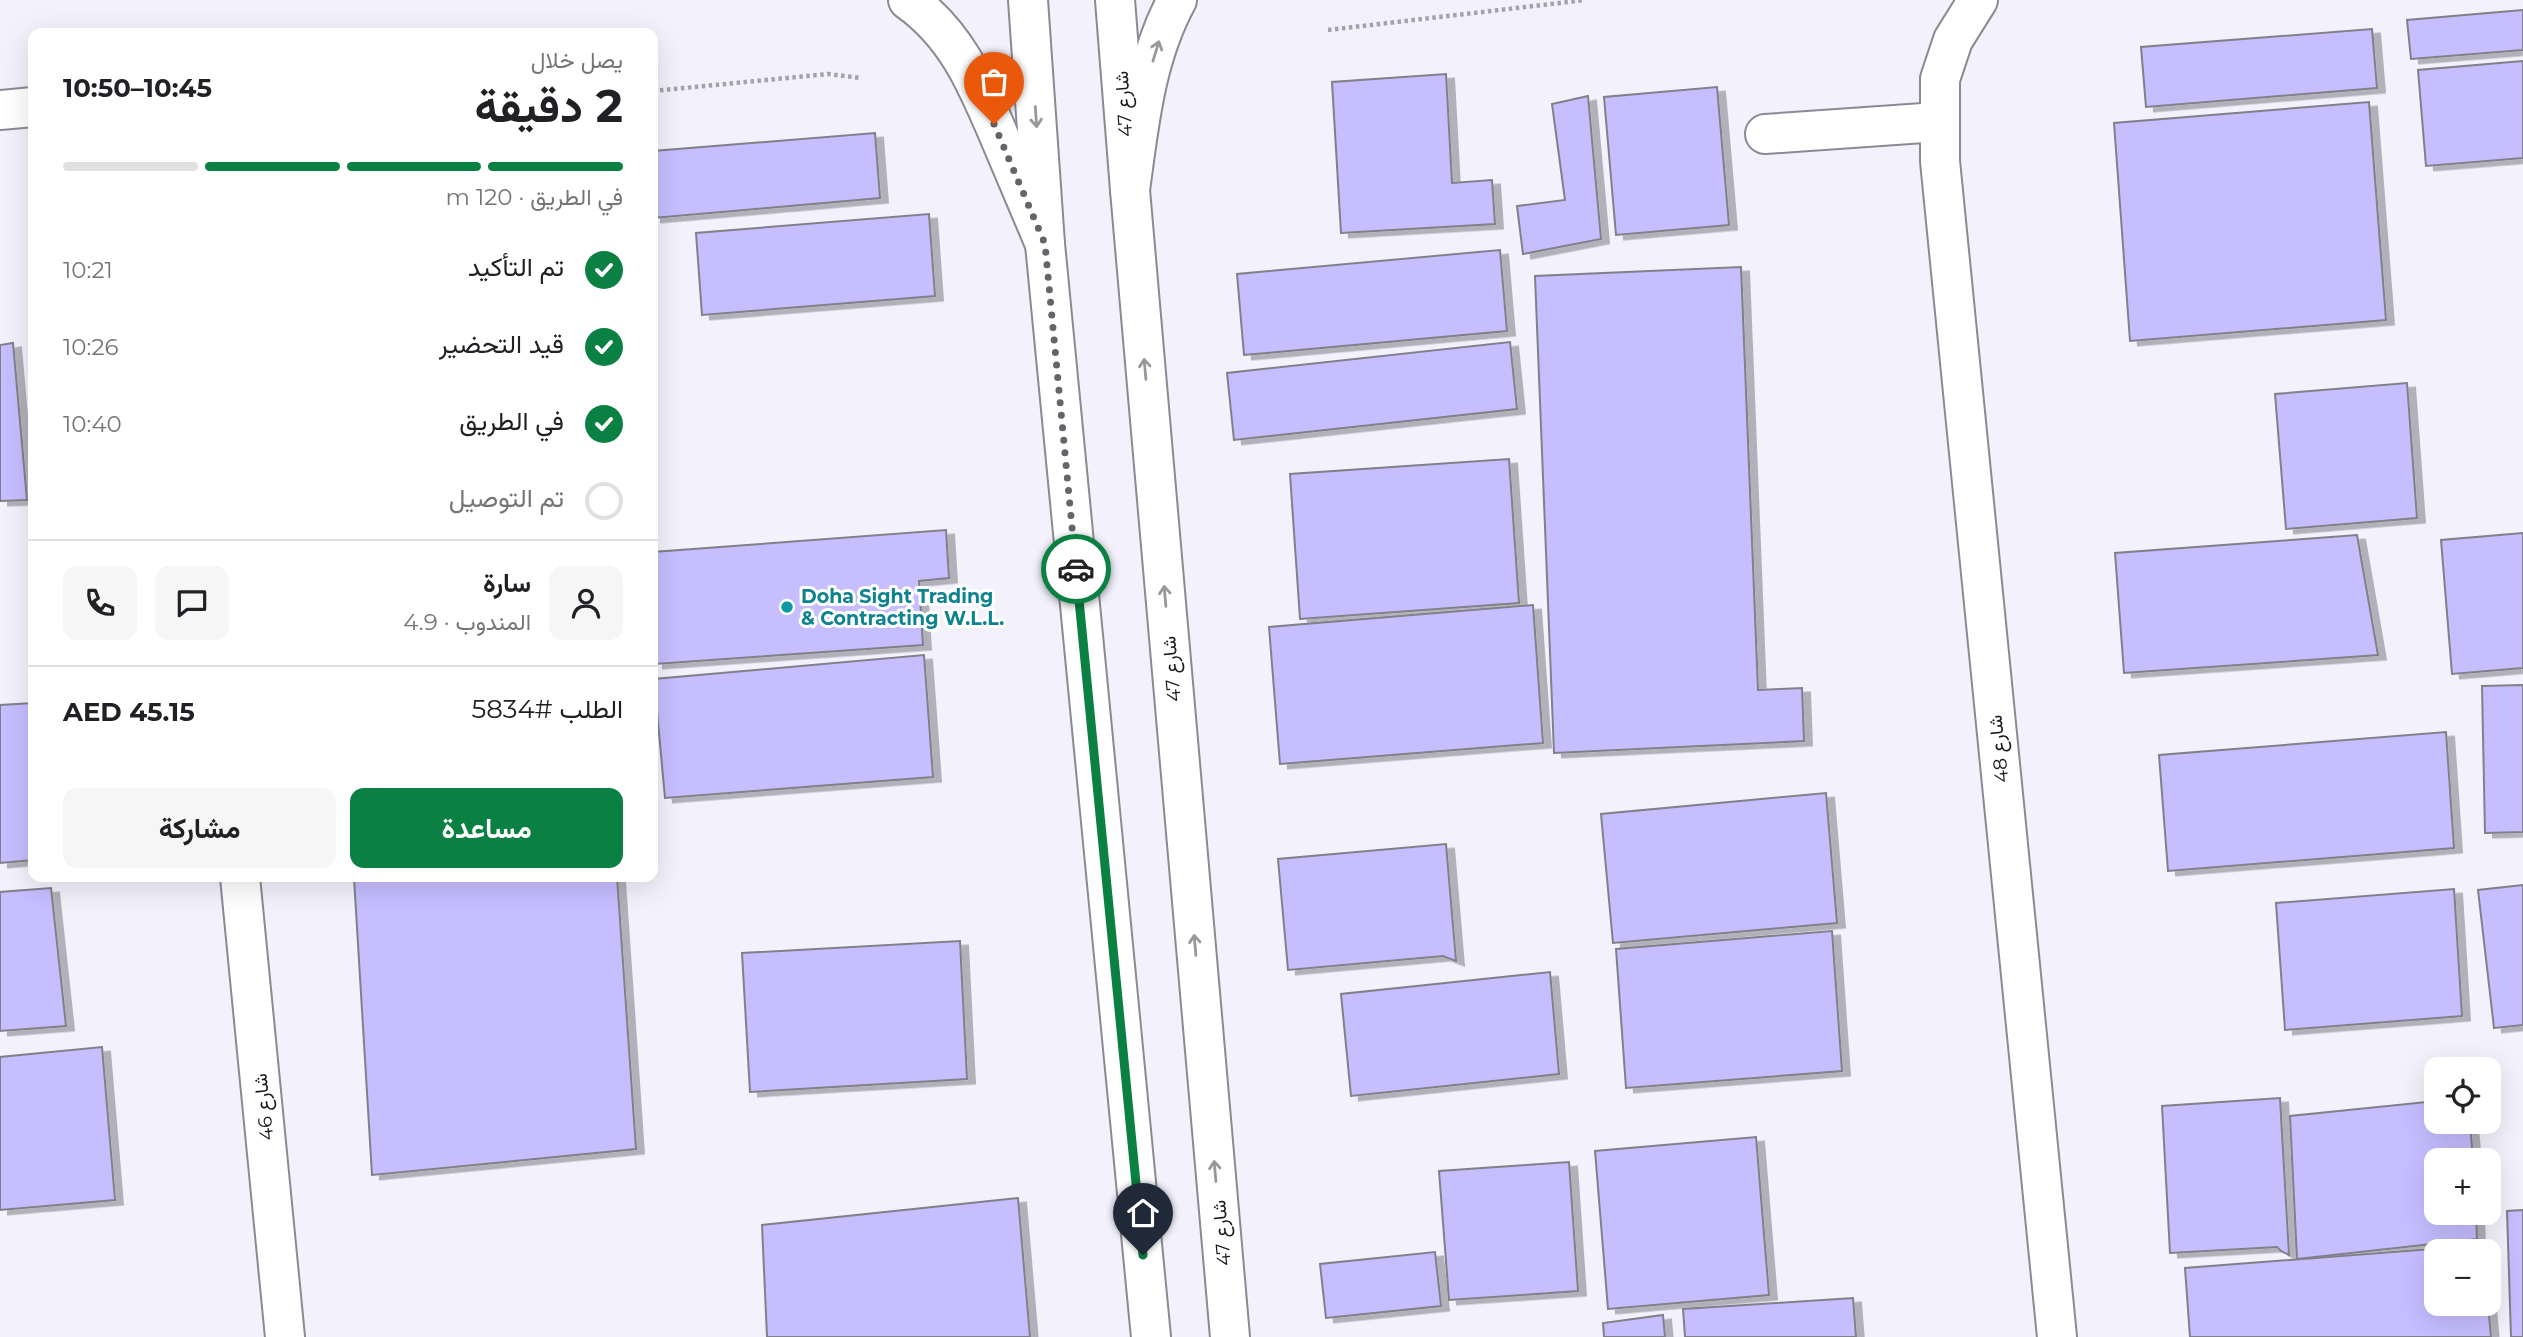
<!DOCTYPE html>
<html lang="ar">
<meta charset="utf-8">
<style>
body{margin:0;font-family:Montserrat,Vazirmatn,sans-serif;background:#f6f6f6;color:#202124;direction:rtl;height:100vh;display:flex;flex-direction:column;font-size:26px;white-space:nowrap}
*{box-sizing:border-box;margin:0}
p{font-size:23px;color:#757577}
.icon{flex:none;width:38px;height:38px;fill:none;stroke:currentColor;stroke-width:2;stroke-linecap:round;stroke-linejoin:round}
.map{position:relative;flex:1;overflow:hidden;direction:ltr}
.panel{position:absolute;left:28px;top:28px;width:630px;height:854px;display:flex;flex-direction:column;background:#fff;border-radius:14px;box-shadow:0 7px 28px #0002;direction:rtl}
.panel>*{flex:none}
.tools{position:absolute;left:2424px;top:1057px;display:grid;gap:14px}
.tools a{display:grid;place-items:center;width:77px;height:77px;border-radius:14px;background:#fff;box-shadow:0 7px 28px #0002;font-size:35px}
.pin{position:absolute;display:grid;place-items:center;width:60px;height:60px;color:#fff;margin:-72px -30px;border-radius:50% 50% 50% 0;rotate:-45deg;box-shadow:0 0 7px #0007}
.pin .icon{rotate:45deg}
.courier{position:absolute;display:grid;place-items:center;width:70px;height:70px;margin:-35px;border:5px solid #0b8043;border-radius:50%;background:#fff;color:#222;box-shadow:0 2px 9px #0007}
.headline em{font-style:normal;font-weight:700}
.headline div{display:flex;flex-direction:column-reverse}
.headline{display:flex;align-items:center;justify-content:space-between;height:119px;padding:0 35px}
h1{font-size:46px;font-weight:700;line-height:52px}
.bar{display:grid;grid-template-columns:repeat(4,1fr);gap:10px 7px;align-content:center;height:84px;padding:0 35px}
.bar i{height:9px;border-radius:5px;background:#e0e0e0}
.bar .selected{background:#0b8043}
.bar p{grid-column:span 4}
.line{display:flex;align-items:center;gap:18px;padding:0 35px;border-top:2px solid #e0e0e0}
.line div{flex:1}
.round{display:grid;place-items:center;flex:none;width:74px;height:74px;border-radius:14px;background:#f6f6f6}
ol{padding:0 35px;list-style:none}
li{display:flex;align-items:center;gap:21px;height:77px}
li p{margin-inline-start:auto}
li .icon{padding:7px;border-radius:50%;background:#0b8043;color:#fff;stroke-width:4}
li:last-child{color:#757577}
li i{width:38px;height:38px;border:4px solid #e0e0e0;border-radius:50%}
.primary-button{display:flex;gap:14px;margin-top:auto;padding:14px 35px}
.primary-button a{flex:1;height:80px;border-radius:14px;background:#0b8043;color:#fff;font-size:28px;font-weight:700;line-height:80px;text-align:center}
.primary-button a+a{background:#f6f6f6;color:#202124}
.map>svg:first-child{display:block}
.building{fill:#c6beff;stroke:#818089;stroke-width:2;filter:url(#shadow)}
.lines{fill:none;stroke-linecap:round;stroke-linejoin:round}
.minor-casing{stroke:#8b8a94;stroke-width:42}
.major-casing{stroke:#8b8a94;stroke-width:42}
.path{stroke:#a3a2aa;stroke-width:4.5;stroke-dasharray:3.5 3.5;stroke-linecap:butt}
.minor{stroke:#fff;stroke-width:38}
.major{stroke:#fff;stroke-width:38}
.oneway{stroke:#989799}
.done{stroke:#65646a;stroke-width:7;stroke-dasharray:0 12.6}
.route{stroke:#0b8043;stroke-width:9}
.culture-dot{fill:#0f9aa8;stroke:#fff;stroke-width:2.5}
.labels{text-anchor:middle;stroke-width:6;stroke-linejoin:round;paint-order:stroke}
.street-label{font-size:19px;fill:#19181c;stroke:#fff}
.culture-label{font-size:19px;font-weight:bold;fill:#0d838f;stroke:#fff;text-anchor:start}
</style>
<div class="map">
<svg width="2523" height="1337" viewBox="0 0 2523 1337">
<defs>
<filter id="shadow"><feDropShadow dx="8" dy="4.5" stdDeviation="0" flood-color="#0004"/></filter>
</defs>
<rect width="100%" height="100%" fill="#f3f2fc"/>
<g class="building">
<path d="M2523 10V50L2411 59 2407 20Z"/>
<path d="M2372 29 2377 88 2146 107 2141 47Z"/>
<path d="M2523 61V158L2426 166 2418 70Z"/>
<path d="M1446 74 1452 183 1492 180 1495 224 1341 233 1332 82Z"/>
<path d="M1717 87 1729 225 1616 235 1604 97Z"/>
<path d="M1588 96 1601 239 1523 254 1517 206 1565 200 1552 104Z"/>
<path d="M2369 102 2386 320 2130 341 2114 123Z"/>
<path d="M875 133 880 198 653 218V151Z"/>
<path d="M929 214 935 296 702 315 696 233Z"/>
<path d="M1500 250 1507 331 1244 355 1237 274Z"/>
<path d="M1741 267 1758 690 1802 688 1804 741 1554 753 1535 276Z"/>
<path d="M1510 342 1517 409 1234 440 1227 373Z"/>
<path d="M13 343 27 500 0 501V345Z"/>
<path d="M2407 383 2417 518 2286 529 2275 394Z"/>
<path d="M1509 459 1519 603 1300 619 1290 474Z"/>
<path d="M946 530 949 578 919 581 923 645 655 664 653 552Z"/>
<path d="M2523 533V668L2452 674 2441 540Z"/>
<path d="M2357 535 2378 655 2124 673 2115 553Z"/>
<path d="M1533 605 1543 743 1280 764 1269 627Z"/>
<path d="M924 655 933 777 665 798 654 679Z"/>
<path d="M2523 685V832L2485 833 2482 686Z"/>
<path d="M33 703V860L0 863V705Z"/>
<path d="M2446 732 2454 848 2168 871 2159 755Z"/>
<path d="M1826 793 1837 923 1613 943 1601 814Z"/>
<path d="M1446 844 1456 961 1443 956 1288 970 1278 859Z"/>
<path d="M371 877H617L636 1149 372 1175 354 878Z"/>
<path d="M2523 885V1025L2494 1028 2478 890Z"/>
<path d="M51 888 66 1026 0 1031V892Z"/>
<path d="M2454 889 2462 1016 2285 1030 2276 903Z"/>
<path d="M1832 931 1842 1071 1626 1088 1616 949Z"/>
<path d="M960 941 967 1079 750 1092 742 953Z"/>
<path d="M1550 972 1559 1074 1351 1096 1341 994Z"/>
<path d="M102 1047 115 1200 0 1210V1057Z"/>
<path d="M2280 1098 2289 1255 2281 1251 2277 1247 2170 1253 2162 1106Z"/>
<path d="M2436 1101V1122H2470L2473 1160H2436V1213H2476L2477 1239 2297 1259 2290 1116Z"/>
<path d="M1756 1137 1769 1295 1608 1309 1595 1151Z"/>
<path d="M1569 1162 1578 1291 1449 1300 1439 1171Z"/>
<path d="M1018 1198 1030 1337H767L762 1225Z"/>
<path d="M2523 1210V1337H2511L2507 1211Z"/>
<path d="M2484 1245 2485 1251H2436V1304H2488L2491 1337H2190L2185 1268Z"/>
<path d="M1435 1252 1441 1306 1326 1318 1320 1264Z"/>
<path d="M1853 1298 1856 1337H1685L1683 1309Z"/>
<path d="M1663 1315 1665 1337H1604L1603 1323Z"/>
</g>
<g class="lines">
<defs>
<g id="minor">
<path d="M1028 0 1045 244 1151 1337"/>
<path d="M1115 0 1130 190 1230 1337"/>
<path d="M1978 0 1953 40 1940 79V161L2057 1337"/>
<path d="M0 110 33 107"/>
<path d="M1765 134 1938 122"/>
<path d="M240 877 285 1337"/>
</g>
<g id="major">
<path d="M908 0C959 36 979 89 1003 145 1017 178 1031 211 1045 244"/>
<path d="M1130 190C1139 125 1145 59 1177 0"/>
</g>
</defs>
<use href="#minor" class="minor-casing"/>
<use href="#major" class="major-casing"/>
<g class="path">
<path d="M1328 30 1585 0"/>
<path d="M653 91 828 74 861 78"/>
</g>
<use href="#minor" class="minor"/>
<use href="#major" class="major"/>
</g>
<defs><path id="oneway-shaft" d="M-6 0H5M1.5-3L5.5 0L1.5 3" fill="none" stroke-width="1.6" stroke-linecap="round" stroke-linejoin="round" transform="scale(1.75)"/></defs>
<g class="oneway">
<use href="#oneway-shaft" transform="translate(1156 51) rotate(-73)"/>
<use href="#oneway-shaft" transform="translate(1036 117) rotate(86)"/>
<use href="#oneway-shaft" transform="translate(1145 369) rotate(-95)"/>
<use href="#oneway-shaft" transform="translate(1165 596) rotate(-95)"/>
<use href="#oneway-shaft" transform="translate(1195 945) rotate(-95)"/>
<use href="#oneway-shaft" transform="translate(1215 1171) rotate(-95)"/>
</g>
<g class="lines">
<path class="done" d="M994 124 1045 244 1076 569"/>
<path class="route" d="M1076 569 1143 1255"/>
</g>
<circle class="culture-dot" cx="787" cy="607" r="7"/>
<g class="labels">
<g class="street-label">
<text transform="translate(1123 104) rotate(-94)" y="7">شارع 47</text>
<text transform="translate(1171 669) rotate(-95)" y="7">شارع 47</text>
<text transform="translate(1998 749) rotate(-96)" y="7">شارع 48</text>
<text transform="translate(263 1107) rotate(-96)" y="7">شارع 46</text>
<text transform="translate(1221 1233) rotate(-95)" y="7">شارع 47</text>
</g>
<g class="culture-label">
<text x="801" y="603">Doha Sight Trading<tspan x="801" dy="22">&amp; Contracting W.L.L.</tspan></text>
</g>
</g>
</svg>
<div class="tools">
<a><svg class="icon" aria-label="locate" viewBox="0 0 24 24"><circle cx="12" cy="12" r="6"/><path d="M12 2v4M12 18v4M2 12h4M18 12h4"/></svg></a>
<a>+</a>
<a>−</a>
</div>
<div class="pin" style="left:994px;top:124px;background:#ea580c"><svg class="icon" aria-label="bag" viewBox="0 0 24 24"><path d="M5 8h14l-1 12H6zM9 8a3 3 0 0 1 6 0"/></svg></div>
<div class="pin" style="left:1143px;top:1255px;background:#1f2937"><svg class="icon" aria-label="home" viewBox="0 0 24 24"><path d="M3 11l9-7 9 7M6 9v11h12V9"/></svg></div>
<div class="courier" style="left:1076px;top:569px"><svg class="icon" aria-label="car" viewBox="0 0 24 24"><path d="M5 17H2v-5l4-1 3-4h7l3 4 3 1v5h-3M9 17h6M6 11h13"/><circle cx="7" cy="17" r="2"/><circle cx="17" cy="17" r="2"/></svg></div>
<section class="panel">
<div class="headline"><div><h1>2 دقيقة</h1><p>يصل خلال</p></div><em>10:45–10:50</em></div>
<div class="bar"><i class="selected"></i><i class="selected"></i><i class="selected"></i><i></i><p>في الطريق · 120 m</p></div>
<ol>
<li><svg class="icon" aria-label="check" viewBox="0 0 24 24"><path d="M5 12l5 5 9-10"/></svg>تم التأكيد<p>10:21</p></li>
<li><svg class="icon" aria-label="check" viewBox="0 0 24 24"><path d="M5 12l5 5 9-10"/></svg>قيد التحضير<p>10:26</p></li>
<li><svg class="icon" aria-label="check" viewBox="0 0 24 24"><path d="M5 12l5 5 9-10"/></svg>في الطريق<p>10:40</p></li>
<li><i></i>تم التوصيل</li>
</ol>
<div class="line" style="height:126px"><a class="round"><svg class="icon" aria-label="person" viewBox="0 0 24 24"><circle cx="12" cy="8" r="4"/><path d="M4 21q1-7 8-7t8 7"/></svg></a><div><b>سارة</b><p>المندوب · 4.9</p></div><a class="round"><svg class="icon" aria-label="chat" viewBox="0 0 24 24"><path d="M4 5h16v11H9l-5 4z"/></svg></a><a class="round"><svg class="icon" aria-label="phone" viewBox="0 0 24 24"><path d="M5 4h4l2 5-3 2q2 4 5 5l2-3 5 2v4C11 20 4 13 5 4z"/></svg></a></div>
<div class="line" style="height:91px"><div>الطلب #5834</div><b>AED 45.15</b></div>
<div class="primary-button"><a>مساعدة</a><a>مشاركة</a></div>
</section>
</div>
